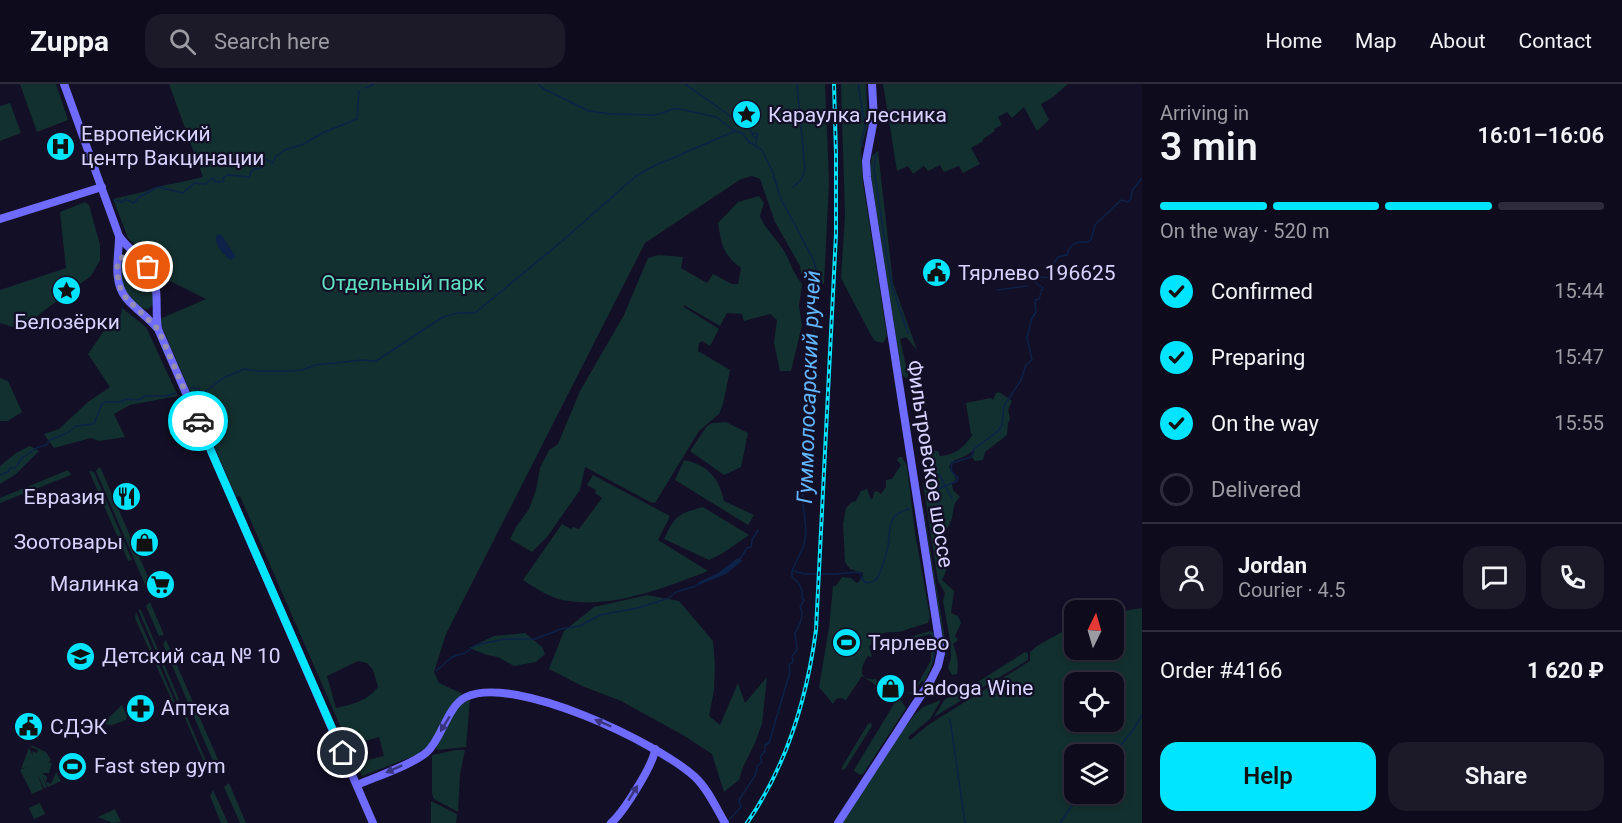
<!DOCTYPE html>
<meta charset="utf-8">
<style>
body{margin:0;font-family:Roboto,sans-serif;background:#1c1929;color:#f1f3f6;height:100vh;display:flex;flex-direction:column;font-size:22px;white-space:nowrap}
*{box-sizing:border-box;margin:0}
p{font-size:20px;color:#9b9ba3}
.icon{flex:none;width:33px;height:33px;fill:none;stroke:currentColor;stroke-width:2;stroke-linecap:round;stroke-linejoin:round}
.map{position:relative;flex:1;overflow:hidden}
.drawer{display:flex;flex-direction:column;background:#0e0b1c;width:480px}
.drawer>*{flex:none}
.needle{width:39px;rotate:5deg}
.tools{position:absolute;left:1064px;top:516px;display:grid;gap:12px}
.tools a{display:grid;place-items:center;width:60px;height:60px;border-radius:12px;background:#0e0b1c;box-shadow:0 3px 9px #0003,0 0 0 2px #2e2b3b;font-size:30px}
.pin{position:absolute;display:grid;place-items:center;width:51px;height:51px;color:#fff;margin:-26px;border:3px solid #fff;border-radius:50%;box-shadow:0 2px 6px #0007}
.courier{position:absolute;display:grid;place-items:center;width:60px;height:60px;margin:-30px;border:4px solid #00e5ff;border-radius:50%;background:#fff;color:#222;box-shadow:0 2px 8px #0007}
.headline em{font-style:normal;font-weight:600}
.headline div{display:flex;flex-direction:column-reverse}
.headline{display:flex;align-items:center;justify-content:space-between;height:102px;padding:0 18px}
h1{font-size:39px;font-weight:600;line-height:45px}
.bar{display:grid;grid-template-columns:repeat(4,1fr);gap:9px 6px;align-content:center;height:72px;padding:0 18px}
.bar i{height:8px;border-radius:4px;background:#2e2b3b}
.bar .selected{background:#00e5ff}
.bar p{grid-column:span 4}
.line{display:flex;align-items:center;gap:15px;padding:0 18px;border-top:2px solid #2e2b3b}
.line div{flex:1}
.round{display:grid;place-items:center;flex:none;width:63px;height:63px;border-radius:18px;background:#1c1929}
ol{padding:0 18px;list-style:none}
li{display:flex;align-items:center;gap:18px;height:66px}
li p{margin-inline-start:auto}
li .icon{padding:6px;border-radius:50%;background:#00e5ff;color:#111;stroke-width:4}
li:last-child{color:#9b9ba3}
li i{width:33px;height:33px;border:3px solid #2e2b3b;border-radius:50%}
.primary-button{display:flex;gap:12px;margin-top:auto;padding:12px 18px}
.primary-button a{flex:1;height:69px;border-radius:18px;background:#00e5ff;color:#111;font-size:24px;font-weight:600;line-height:69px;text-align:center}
.primary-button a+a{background:#1c1929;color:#f1f3f6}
header{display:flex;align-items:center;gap:36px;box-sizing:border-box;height:84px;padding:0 30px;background:#0e0b1c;border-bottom:2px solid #2e2b3b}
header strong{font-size:28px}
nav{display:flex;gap:33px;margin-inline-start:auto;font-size:21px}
.search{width:420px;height:54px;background:#1c1929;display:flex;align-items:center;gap:15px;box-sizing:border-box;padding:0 21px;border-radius:18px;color:#9b9ba3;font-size:22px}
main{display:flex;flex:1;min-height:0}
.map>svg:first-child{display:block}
.green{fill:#12302f;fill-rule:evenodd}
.water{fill:#0c2248}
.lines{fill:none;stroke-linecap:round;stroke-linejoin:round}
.stream{stroke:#0c2248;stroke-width:1.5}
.secondary{stroke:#6f6bff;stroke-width:8}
.rail-casing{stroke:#00e5ff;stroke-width:4}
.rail{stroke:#130f26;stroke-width:1.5;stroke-dasharray:4.5;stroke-linecap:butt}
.oneway{fill:#38347d}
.done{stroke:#948fb3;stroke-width:6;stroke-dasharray:0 10.8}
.route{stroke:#00e5ff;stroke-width:8}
.labels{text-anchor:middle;stroke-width:4.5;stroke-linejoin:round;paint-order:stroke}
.poi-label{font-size:21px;fill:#d9d4ff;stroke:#130f26;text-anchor:start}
.park-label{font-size:21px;fill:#5fe0c0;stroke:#130f26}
.street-label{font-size:21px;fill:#d9d4ff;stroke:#130f26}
.water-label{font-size:22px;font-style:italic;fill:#62b6ff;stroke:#130f26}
</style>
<header>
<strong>Zuppa</strong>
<div class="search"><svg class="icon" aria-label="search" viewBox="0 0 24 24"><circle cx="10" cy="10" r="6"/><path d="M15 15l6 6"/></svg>Search here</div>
<nav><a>Home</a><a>Map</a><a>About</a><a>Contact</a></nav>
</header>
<main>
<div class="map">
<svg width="1142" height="739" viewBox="0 0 1142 739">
<rect width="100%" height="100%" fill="#130f26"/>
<g class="green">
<path d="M20 0H56L68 36 37 48Z"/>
<path d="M169 0H825L829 98 824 200 801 189 800 182 775 138 760 95 752 92 741 95 645 159 446 550 434 588 439 599 463 610 426 664 422 667 421 666 419 670 362 692 240 412 236 413 162 243 160 235 206 215 168 196 163 199 149 174 128 154 113 115 147 107C151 103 193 96 203 93ZM358 577 367 579 373 586 378 603C367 617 354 620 336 624L327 592ZM379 653 384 672 363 677 358 659Z"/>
<path d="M841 0H866L868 40 861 65 863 99 887 252 883 259 875 257 872 253 841 194 845 132Z"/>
<path d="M883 0H1068L1053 13 1041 20 1049 36 1037 47 1024 23 1012 34 1007 28 998 33 1002 41 994 45 995 47 983 55V57L971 64 980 80 963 89 959 82 944 88 940 81 928 87 924 82 913 90 908 82 897 87Z"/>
<path d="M10 19 21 49 0 57V22Z"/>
<path d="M878 67 893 199 917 266 906 253 900 255 908 291 907 294 903 292 901 286 870 86 872 72Z"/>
<path d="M759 112 764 119 760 132C766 147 776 153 784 167 791 179 793 189 802 200L799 222 802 241 791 287H780L774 259 777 236 770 230 744 237 742 230 727 229 720 242 684 221V223L719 245 710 262 702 257 699 259 698 267 730 286 723 320 719 330 699 347 655 419 650 418 585 383 580 406 547 453 532 468 510 455 516 443 529 425 536 406 540 384 549 366 558 360 580 307 624 231 648 174 658 171 683 173 681 184 707 199 713 190 732 200H738L741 184C722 169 722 162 718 139L738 118Z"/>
<path d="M85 118 89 121 100 161V176L91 192 42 228 23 246 0 239V206L66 184 60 128Z"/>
<path d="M128 171C149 173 153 203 154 220L148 225C136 226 125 210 121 199 119 193 121 184 120 178Z"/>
<path d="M122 224 146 243 178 312 130 321 114 330 125 353 99 357 91 354 54 364 44 350 59 345 88 318 110 303 88 270 106 244 118 243Z"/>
<path d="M0 294 8 297 22 328 8 337H0Z"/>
<path d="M999 308 1012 317 1008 326 1010 335 1008 339 1007 351 985 368 983 376 975 377 972 373 975 367H972C962 377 954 372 949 383L956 395 952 400 953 406 960 413C951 421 955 429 950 439 947 447 939 450 939 460 939 477 954 473 942 496L954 507 951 529 958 532 961 539 955 552 958 556 953 560C957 570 959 579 957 590L952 591 948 584 951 573 950 556 943 517 945 509 938 497 923 399 927 398 931 389 927 366 938 367 940 372C956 371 964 363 973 350H971L966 319 991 314 993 316 996 309Z"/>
<path d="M726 338 748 349 741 383 724 391 690 367 707 342 712 339Z"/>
<path d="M30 362 39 367 16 390 0 400V382L16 369Z"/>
<path d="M899 373H902L907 382 915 449 930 533 928 539C920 541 911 544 903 547 892 550 885 545 875 554L874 558 869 562 872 573 868 572C862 580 855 597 876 595L878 599 900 615 906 624 863 690 860 691 854 687V686L897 615 862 592 846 616 841 614 836 615 833 620 819 603 829 544 833 502H836L842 493 851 494 857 499 863 493V489L850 485 845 478 843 440 846 424 852 418 856 417 861 407 867 405 871 415 873 414 874 408 877 407 881 410 886 403V396L892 395 901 381 897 376Z"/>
<path d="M684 376C708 381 719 394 724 417L754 431 748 441 675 396Z"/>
<path d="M99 383 101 385 155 509 150 512 96 387Z"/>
<path d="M68 386 71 391 0 419V414Z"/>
<path d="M89 387 94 388 132 476 128 477Z"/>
<path d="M593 391 670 432 658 456 708 487C667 503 614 524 569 517 551 515 537 505 523 496L562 440 571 445 573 443 579 445 602 414 595 409 596 406 587 401Z"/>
<path d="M923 421 945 556 947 579 923 425Z"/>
<path d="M703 423 749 451 723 469 709 476 664 455C675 432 677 430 703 423Z"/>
<path d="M647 511 679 517 713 557 715 581 714 606 709 632 720 641 738 599 745 619 767 593 762 640 755 659 743 683 739 696 724 708 712 670 683 651 621 617 582 602 549 585 564 547 594 523Z"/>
<path d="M150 518 164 551 159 552 146 522Z"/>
<path d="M1142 524V739H842L898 652 916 629 923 623 941 616 930 635 908 653 910 656 928 641 1030 577V568L1037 562 1074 541V566H1113V529ZM1074 598H1113V638H1074ZM1074 670H1113V710H1074Z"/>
<path d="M138 525 141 526 179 615 177 617Z"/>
<path d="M136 528 175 618 173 619 135 534Z"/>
<path d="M930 547 934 549C938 567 933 582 924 598L922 597 916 605 919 608 914 612 908 608 913 609 931 576V550L906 556 903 555Z"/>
<path d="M525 549 542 563 545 570 536 578 514 582 498 573 487 571 469 564 494 552Z"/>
<path d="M166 556 223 687 218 689 163 560Z"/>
<path d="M1025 568 1028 569V576L934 633 945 615 962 608Z"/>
<path d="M470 615 466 663 437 666 436 661 458 623Z"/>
<path d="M179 620 182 621 212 691 210 692Z"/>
<path d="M122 621 127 632 126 636 112 641 102 640Z"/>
<path d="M871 639 872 642 845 685 842 686V683L868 640Z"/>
<path d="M33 662 46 668 51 676 48 679H52L49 689H42L47 693 46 698 51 700 56 688 61 697 48 703 41 689 47 703 44 704 37 689 43 705 32 710 20 686 30 682 21 685 29 664 33 672 32 667 37 669 38 666 30 663Z"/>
<path d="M456 666H465L460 690 458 728 434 715 432 710V671Z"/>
<path d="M229 699 246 739H240L224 703Z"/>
<path d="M213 706 228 739H221L210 712Z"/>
<path d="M431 717 457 730 456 739H431Z"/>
<path d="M40 719 45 730 34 735 29 724Z"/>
<path d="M115 725 121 738 112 739 98 733Z"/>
</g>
<g class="water">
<path d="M221 150 236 173 230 176C223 169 215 162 216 152Z"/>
<path d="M738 474 742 477 726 490 696 502 699 498 718 489Z"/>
</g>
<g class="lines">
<g class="stream">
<path d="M538 0 544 5 589 27 611 30 656 31 673 25H680L716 33 735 47"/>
<path d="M685 0 750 46 754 53H756"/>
<path d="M858 0 865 42 861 59 863 62"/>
<path d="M365 4 374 0"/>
<path d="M753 49 758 50 755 61"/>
<path d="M876 70 874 84 886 167 892 202 908 249"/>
<path d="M265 75 273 79 276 72 285 66 304 60 322 49 357 35 359 7"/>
<path d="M793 103 801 96 805 86 797 0"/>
<path d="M114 116 123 118 125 115 134 119 139 113 158 103 183 109 194 99 205 100 213 94 215 98 224 97 223 94 227 91 250 93V89L254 85 261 84V75"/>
<path d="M997 206 1027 202"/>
<path d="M1041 207 1043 204 1035 198 1039 193 1051 194 1052 182 1058 173 1067 171C1070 159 1077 157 1088 158L1091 156 1095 141 1121 116 1128 118 1131 115 1132 107 1142 94"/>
<path d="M191 304H199V307L205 308 223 294 244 285 258 287H291L302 286 315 281 362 276 376 277 443 233 458 229H475L561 158 636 92 652 83 735 47 742 49 749 58 762 66 773 89 780 113 814 177 816 186 811 364 806 387 807 393 802 408 806 448 804 461 792 487"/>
<path d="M939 390 952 415"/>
<path d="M0 391 8 388 10 384H15L21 375 36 364 46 361 50 356 67 349 76 342 94 340 102 320 105 318H120L127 315 138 316 146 312H167L176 309"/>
<path d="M928 423 934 424 938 422V405L957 397 958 394 951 387 952 379 971 373 974 365 998 347 1002 341 1004 322 1021 296 1026 281 1032 276 1027 253 1032 234 1036 228 1035 216 1039 215 1041 209"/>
<path d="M740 475 747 464 751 463 752 456 758 446"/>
<path d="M793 487 804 490H835L858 488 862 491 861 494 866 499C871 498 875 498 878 493 881 488 887 468 888 462 891 443 886 431 909 425"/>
<path d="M933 577 935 562 933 549"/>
<path d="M436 587 452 573 465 569 476 561 505 555H535L561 545 580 542 600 531 638 524 669 514 676 508 696 502"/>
<path d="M950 635 965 739"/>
<path d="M1113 671 1133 646 1142 631"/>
<path d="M728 737 741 723 739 716 756 690 757 682 762 678 760 673 765 667V661L769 659 790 588 789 581 793 578 792 572 797 566 795 549C800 541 805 531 800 523L804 516 802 514C803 504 800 499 792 493V487"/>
<path d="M1060 739 1080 710"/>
</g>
<g class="secondary">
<path d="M64 0 119 152C127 164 138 170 146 180 162 199 154 222 158 245L373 739"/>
<path d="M0 135 102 103"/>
<path d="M119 153C119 173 112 196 126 214 135 225 148 233 157 244"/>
<path d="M357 701C375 693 412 681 427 668 442 655 447 622 466 613 514 590 658 659 695 693 708 705 716 724 725 739"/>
<path d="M611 739C623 729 654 680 655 665"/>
<path d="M838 739 931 596 938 582 941 569 867 93 866 77 874 35 872 0"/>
</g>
<defs>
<path id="rail" d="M747 739C786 683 807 614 816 546L836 150V70L834 0"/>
</defs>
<use href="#rail" class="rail-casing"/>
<use href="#rail" class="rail"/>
</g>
<defs><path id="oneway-solid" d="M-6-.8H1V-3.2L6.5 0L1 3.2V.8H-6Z" transform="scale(1.5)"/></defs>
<g class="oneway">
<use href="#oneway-solid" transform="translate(603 639) rotate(-157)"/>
<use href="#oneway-solid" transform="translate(445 640) rotate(121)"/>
<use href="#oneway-solid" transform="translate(394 685) rotate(156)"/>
<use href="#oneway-solid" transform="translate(633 709) rotate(-59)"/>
</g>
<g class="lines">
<path class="done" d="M148 183 135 170 125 171 118 177 117 188 120 203 126 214 158 245 198 337"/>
<path class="route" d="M198 337 343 669"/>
</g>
<defs>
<symbol id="sight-disc" viewBox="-11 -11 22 22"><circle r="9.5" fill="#00e5ff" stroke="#130f26"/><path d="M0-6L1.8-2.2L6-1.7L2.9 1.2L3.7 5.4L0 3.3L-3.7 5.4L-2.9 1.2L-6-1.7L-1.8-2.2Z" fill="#111"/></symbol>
<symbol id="hospital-disc" viewBox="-11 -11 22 22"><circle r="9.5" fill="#00e5ff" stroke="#130f26"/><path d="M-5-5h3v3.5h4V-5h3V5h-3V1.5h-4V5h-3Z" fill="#111"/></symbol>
<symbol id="civic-disc" viewBox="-11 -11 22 22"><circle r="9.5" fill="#00e5ff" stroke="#130f26"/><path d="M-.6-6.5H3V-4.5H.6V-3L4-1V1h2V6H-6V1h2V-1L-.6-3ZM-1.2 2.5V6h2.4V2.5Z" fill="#111"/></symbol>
<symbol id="restaurant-disc" viewBox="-11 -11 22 22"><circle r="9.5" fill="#00e5ff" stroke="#130f26"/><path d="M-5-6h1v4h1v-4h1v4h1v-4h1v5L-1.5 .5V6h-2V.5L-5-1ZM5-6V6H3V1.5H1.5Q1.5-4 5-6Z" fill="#111"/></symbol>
<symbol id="shop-disc" viewBox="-11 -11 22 22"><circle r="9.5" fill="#00e5ff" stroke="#130f26"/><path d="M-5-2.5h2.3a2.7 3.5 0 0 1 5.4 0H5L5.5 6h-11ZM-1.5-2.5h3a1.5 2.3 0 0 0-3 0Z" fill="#111"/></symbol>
<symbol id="supermarket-disc" viewBox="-11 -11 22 22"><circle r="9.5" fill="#00e5ff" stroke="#130f26"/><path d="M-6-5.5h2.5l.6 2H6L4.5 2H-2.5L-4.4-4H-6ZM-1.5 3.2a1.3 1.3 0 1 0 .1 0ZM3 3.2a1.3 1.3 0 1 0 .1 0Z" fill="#111"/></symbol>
<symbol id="stadium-disc" viewBox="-11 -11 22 22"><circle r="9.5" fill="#00e5ff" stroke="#130f26"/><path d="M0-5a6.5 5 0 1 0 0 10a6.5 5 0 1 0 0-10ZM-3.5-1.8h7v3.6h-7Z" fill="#111"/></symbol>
<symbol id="school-disc" viewBox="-11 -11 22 22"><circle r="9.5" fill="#00e5ff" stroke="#130f26"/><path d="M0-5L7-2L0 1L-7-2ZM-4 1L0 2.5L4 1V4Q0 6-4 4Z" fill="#111"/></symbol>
<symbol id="pharmacy-disc" viewBox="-11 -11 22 22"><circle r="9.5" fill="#00e5ff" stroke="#130f26"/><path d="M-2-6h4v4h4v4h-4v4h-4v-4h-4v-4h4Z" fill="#111"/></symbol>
</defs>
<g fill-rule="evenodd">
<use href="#sight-disc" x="730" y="14" width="33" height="33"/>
<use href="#hospital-disc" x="44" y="46" width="33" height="33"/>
<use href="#civic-disc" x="920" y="172" width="33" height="33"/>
<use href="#sight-disc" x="50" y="190" width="33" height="33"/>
<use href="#restaurant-disc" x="110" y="396" width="33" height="33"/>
<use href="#shop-disc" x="128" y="442" width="33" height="33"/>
<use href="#supermarket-disc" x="144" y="484" width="33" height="33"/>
<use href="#stadium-disc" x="830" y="542" width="33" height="33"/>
<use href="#school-disc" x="64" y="556" width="33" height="33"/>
<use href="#shop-disc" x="874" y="588" width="33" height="33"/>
<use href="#pharmacy-disc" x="124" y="608" width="33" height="33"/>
<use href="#civic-disc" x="12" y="626" width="33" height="33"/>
<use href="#stadium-disc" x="56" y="666" width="33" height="33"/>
</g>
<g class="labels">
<g class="poi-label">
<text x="768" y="38">Караулка лесника</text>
<text x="81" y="57">Европейский<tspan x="81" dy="24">центр Вакцинации</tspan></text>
<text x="958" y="196">Тярлево 196625</text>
<text x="67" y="245" text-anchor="middle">Белозёрки</text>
<text x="105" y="420" text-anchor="end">Евразия</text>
<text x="123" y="465" text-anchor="end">Зоотовары</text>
<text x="139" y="507" text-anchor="end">Малинка</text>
<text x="868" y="566">Тярлево</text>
<text x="102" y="579">Детский сад № 10</text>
<text x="912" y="611">Ladoga Wine</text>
<text x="161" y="631">Аптека</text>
<text x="50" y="650">СДЭК</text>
<text x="94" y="689">Fast step gym</text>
</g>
<g class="park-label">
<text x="403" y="206">Отдельный парк</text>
</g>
<g class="street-label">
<text transform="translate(930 380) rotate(81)" y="7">Фильтровское шоссе</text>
</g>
<g class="water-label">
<text transform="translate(808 303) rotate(-88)" y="8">Гуммолосарский ручей</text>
</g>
</g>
</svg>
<div class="tools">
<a><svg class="needle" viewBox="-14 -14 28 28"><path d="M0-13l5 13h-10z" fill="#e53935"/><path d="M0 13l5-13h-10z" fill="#9b9ba3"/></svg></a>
<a><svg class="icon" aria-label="locate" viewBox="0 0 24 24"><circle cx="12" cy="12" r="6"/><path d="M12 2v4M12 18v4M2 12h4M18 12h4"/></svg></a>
<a><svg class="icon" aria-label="layers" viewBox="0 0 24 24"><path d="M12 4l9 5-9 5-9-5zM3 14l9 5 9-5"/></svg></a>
</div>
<div class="pin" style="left:148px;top:183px;background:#ea580c"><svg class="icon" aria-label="bag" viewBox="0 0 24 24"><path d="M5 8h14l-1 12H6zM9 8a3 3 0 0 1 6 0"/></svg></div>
<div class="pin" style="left:343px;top:669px;background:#1f2937"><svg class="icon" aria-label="home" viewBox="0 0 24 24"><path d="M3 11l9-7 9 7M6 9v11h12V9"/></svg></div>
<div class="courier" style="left:198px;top:337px"><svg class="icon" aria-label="car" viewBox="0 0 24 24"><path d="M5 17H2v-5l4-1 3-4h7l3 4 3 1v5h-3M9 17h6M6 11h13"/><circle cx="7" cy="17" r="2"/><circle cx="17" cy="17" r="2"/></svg></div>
</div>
<section class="drawer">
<div class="headline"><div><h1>3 min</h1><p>Arriving in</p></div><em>16:01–16:06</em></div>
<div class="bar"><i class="selected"></i><i class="selected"></i><i class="selected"></i><i></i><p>On the way · 520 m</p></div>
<ol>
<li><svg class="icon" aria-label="check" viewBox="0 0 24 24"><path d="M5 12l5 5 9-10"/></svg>Confirmed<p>15:44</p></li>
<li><svg class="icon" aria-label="check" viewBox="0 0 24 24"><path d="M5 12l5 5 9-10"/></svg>Preparing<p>15:47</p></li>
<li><svg class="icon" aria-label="check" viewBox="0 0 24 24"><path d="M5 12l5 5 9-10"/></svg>On the way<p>15:55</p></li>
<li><i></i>Delivered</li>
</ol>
<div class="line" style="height:108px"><a class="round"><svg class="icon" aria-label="person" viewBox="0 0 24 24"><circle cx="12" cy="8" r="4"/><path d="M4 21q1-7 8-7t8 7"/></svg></a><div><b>Jordan</b><p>Courier · 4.5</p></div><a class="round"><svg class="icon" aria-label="chat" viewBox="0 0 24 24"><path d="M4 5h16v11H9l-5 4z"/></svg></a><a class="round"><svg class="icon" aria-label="phone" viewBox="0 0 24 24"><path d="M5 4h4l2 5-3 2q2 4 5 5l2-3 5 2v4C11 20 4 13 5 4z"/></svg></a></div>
<div class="line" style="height:78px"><div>Order #4166</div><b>1 620 ₽</b></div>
<div class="primary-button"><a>Help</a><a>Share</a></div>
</section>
</main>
